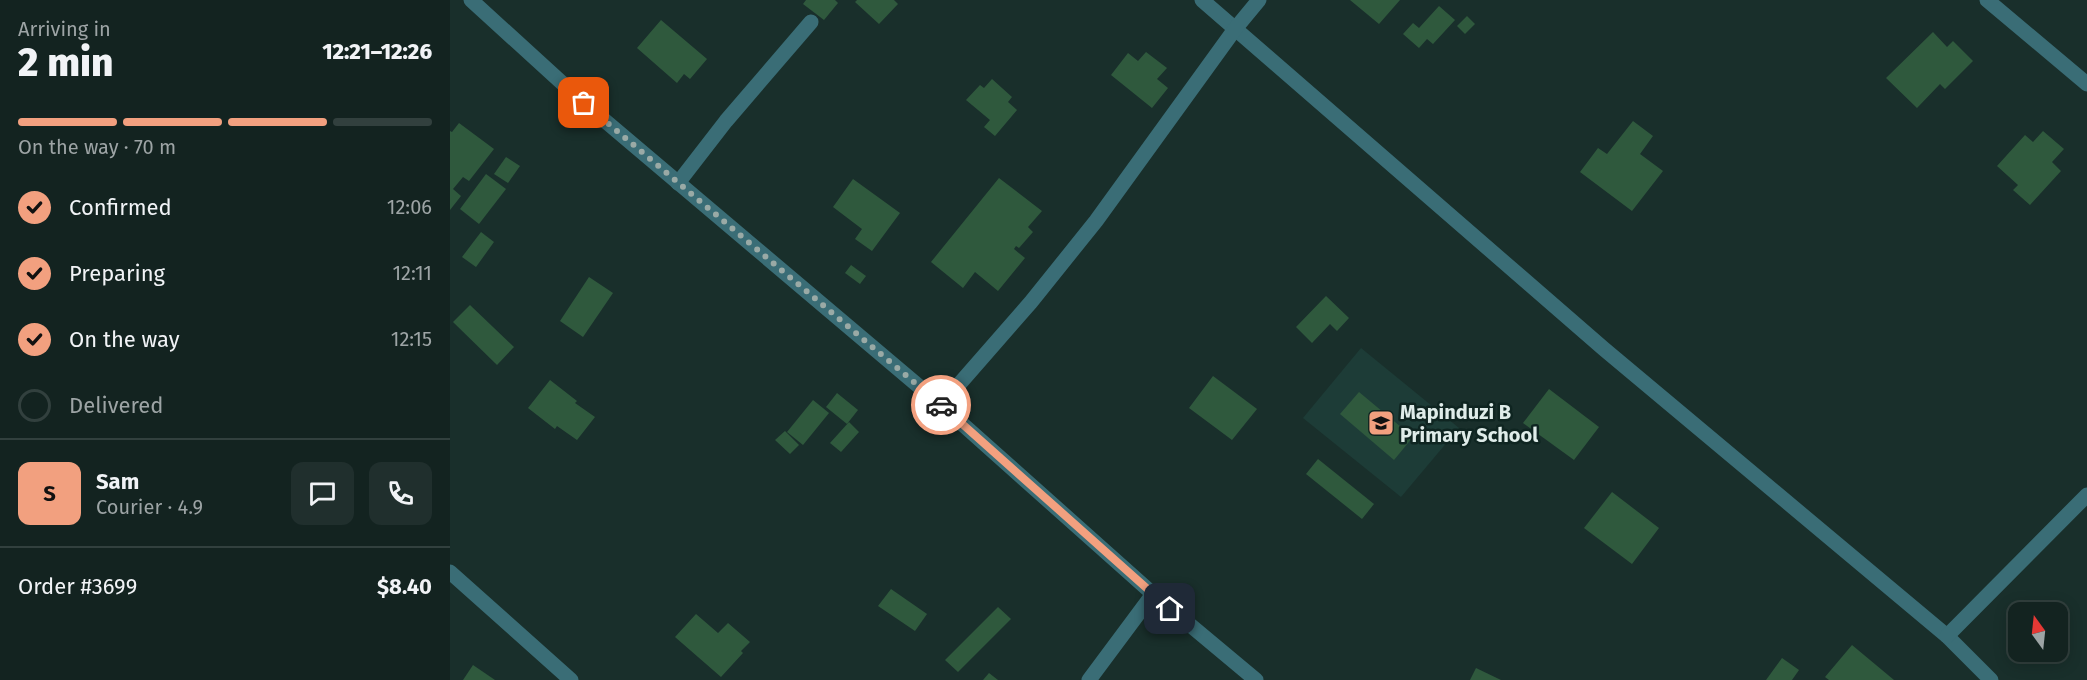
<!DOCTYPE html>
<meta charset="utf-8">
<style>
body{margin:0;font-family:"Fira Sans",sans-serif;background:#202f2d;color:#f1f3f6;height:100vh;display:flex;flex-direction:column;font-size:22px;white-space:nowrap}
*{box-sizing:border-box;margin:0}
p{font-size:20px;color:#9da4a5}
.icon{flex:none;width:33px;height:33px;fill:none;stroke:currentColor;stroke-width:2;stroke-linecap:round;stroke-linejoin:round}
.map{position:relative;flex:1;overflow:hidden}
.sheet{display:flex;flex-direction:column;background:#132320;width:450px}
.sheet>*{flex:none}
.needle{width:39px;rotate:345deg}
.tools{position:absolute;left:1558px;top:602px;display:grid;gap:12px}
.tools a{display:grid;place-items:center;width:60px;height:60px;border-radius:12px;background:#132320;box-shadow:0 3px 15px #0003,0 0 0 2px #32403e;font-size:30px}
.pin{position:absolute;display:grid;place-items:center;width:51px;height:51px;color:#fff;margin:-26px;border-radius:12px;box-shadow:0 3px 9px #0006}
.courier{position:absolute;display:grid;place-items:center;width:60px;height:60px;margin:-30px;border:4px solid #f2a07f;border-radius:50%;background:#fff;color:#222;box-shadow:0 2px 8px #0007}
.overview em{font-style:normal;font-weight:800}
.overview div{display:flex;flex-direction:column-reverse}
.overview{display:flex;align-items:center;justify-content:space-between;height:102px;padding:0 18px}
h1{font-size:39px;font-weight:800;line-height:45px}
.bar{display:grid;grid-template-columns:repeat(4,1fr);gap:9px 6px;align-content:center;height:72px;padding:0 18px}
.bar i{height:8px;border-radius:4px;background:#32403e}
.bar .current{background:#f2a07f}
.bar p{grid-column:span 4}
.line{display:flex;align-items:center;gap:15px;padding:0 18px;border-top:2px solid #32403e}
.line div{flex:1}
.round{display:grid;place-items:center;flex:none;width:63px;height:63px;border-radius:12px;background:#202f2d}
ol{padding:0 18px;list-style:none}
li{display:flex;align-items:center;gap:18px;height:66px}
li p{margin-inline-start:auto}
li .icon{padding:6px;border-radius:50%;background:#f2a07f;color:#111;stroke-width:4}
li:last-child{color:#9da4a5}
li i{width:33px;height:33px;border:3px solid #32403e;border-radius:50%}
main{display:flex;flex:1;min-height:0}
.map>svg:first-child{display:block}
.built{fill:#1d3c37}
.building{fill:#2f593d}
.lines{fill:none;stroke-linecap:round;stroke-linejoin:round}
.street{stroke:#3a6d76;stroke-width:15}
.done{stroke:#9aaaa6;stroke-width:6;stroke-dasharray:0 10.8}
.route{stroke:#f2a07f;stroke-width:8}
.labels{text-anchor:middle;stroke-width:5;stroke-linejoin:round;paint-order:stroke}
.poi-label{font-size:20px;font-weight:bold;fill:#dfece9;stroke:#0f2521;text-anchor:start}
</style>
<main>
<section class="sheet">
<div class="overview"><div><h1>2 min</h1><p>Arriving in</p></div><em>12:21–12:26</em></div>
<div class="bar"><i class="current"></i><i class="current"></i><i class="current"></i><i></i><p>On the way · 70 m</p></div>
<ol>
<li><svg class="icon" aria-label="check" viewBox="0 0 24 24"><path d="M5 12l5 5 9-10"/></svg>Confirmed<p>12:06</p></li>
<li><svg class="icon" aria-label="check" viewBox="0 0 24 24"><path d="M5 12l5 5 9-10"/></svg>Preparing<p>12:11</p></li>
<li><svg class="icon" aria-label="check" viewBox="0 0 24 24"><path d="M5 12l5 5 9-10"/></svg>On the way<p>12:15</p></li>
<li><i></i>Delivered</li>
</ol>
<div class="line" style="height:108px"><b class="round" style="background:#f2a07f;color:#111">S</b><div><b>Sam</b><p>Courier · 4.9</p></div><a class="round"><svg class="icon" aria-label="chat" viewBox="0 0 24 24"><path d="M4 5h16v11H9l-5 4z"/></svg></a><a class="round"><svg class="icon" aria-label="phone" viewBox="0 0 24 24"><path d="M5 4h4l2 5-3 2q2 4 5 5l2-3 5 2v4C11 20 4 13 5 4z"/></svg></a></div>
<div class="line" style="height:78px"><div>Order #3699</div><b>$8.40</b></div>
</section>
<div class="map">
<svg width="1637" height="680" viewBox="0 0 1637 680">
<rect width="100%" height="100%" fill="#192f2b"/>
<path class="built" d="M911 348 1009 428 951 497 853 418Z"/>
<g class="building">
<path d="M356 0H385L388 3 374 20 353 4Z"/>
<path d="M407 0H444L448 4 429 24 405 2Z"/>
<path d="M900 0H950L929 24Z"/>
<path d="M989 6 1005 20 983 44 977 39 969 48 953 34 963 23 969 28Z"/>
<path d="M1017 16 1025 24 1015 34 1007 26Z"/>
<path d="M211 20 257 59 240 79 234 74 227 83 187 48Z"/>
<path d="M1483 32 1497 47 1503 41 1523 61 1495 89 1490 84 1467 108 1436 78Z"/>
<path d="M696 52 717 68 707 79 718 88 702 108 661 75 678 53 688 61Z"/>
<path d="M542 79 562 97 558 102 567 110 545 136 534 127 540 120 516 100 530 85 534 88Z"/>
<path d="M1183 121 1203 136 1190 154 1213 171 1182 211 1130 172 1148 148 1157 154Z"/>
<path d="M9 123 44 149 19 181 13 177 3 189 11 196 0 210V131L2 132Z"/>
<path d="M1593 131 1614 149 1602 162 1611 171 1580 205 1563 190 1568 185 1547 166 1575 135 1583 142Z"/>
<path d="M56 157 70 166 58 183 44 174Z"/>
<path d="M36 174 56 189 29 224 10 209Z"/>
<path d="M549 178 592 211 578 227 583 232 569 248 566 246 564 249 575 258 548 291 525 272 513 288 481 262Z"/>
<path d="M403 179 450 213 422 251 405 239 412 229 383 207Z"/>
<path d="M31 232 44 242 26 267 12 257Z"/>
<path d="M401 265 416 276 410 284 395 273Z"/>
<path d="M139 277 163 293 133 337 110 321Z"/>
<path d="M876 296 899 318 887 331 880 324 862 343 846 327Z"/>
<path d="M20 305 64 347 47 365 3 322Z"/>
<path d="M763 376 807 409 782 440 739 408Z"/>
<path d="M100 380 127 401 125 403 145 417 127 440 107 426 105 429 78 408Z"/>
<path d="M1099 389 1149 427 1124 460 1073 423Z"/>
<path d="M909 392 963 437 944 460 890 414Z"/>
<path d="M387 393 408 410 397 424 376 407Z"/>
<path d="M363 400 379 413 353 445 337 432Z"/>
<path d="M399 422 409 432 391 452 380 443Z"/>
<path d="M335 431 349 445 340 454 325 440Z"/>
<path d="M868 459 924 504 912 519 856 474Z"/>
<path d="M1162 492 1209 528 1182 564 1134 528Z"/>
<path d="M441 589 477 614 465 631 428 606Z"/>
<path d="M548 607 561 619 508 672 495 660Z"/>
<path d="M246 614 268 633 278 623 300 642 291 651 293 653 271 677 225 637Z"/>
<path d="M1402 645 1444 680H1379L1375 677Z"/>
<path d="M1332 658 1349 670 1342 680H1316Z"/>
<path d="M23 665 45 680H13Z"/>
<path d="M1026 668 1051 680H1020Z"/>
<path d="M539 673 548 680H533Z"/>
</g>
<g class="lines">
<g class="street">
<path d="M21 0 134 103 491 405 703 594 806 680"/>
<path d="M752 0 1154 349 1497 636 1541 680"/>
<path d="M1537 0 1637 84"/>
<path d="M228 183 276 121 361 22"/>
<path d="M491 405 581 302 646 221 785 29 809 0"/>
<path d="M0 572 121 680"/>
<path d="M1497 636 1637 495"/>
<path d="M639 680 703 594"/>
</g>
</g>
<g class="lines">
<path class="done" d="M134 103 491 405"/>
<path class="route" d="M491 405 720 609"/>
</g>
<defs>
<symbol id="school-square" viewBox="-11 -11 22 22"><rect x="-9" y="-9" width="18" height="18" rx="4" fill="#f2a07f" stroke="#0f2521"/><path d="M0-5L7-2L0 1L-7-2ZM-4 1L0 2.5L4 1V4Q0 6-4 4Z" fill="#111"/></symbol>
</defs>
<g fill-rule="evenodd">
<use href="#school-square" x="916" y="408" width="30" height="30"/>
</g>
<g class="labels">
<g class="poi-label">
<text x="950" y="419">Mapinduzi B<tspan x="950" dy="23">Primary School</tspan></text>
</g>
</g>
</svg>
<div class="tools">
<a><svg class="needle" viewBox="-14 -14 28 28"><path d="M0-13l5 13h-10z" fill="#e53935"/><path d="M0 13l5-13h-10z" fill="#9da4a5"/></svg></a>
</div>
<div class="pin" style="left:134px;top:103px;background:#ea580c"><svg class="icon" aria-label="bag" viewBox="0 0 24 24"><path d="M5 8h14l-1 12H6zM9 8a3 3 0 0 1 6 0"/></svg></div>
<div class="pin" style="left:720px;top:609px;background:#1f2937"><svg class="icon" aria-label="home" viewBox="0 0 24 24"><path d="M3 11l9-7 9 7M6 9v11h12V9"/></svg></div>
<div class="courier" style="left:491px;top:405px"><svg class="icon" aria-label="car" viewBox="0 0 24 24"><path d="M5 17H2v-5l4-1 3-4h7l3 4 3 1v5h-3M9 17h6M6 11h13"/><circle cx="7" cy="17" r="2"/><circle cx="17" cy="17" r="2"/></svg></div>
</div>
</main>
